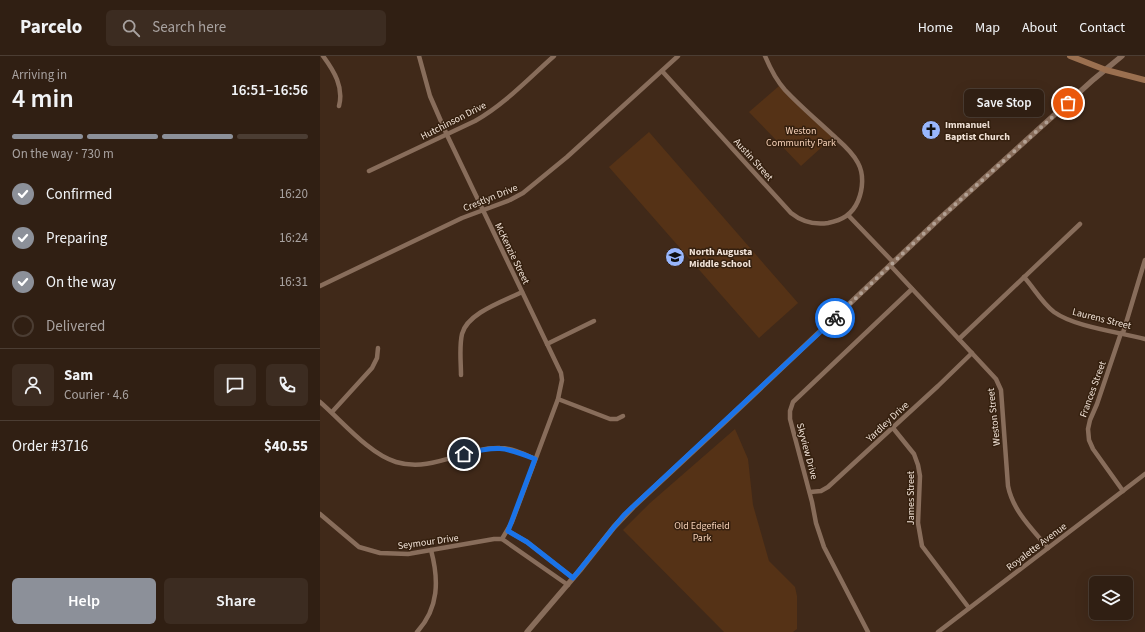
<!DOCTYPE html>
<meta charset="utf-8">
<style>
body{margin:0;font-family:"Source Sans 3",sans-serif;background:#3c2c21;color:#f1f3f6;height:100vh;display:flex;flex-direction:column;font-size:15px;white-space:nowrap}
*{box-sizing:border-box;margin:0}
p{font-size:13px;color:#a8a2a0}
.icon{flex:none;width:22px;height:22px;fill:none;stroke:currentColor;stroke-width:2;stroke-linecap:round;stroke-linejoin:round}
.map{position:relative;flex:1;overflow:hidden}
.panel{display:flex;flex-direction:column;background:#301f13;width:320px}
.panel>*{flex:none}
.buttons{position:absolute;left:769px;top:520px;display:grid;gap:8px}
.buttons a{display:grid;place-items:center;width:44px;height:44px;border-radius:6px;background:#301f13;box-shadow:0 4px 16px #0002,0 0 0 1px #4b3d33;font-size:20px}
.pin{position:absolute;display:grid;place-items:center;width:34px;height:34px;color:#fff;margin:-17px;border:2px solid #fff;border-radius:50%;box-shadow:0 1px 4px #0007}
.courier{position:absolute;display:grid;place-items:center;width:40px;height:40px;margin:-20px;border:3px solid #1a73e8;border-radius:50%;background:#fff;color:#222;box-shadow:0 1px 5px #0007}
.bubble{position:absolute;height:28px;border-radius:6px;background:#301f13;box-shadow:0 4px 16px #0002,0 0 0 1px #4b3d33;font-size:13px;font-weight:600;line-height:28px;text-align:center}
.summary em{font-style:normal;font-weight:600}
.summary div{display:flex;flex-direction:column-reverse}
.summary{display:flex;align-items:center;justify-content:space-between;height:68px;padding:0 12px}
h1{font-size:26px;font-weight:600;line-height:30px}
.bar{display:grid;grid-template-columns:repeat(4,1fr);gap:6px 4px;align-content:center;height:48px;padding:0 12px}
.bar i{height:5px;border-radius:3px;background:#4b3d33}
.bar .on{background:#8c9099}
.bar p{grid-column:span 4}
.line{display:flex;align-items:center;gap:10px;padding:0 12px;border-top:1px solid #4b3d33}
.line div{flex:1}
.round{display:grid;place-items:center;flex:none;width:42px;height:42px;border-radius:6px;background:#3c2c21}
ol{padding:0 12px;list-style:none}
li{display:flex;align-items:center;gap:12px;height:44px}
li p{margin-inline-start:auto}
li .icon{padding:4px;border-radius:50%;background:#8c9099;color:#fff;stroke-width:4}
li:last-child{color:#a8a2a0}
li i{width:22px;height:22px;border:2px solid #4b3d33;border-radius:50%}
.primary-button{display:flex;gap:8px;margin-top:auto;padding:8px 12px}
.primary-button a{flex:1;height:46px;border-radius:6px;background:#8c9099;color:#fff;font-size:16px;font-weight:600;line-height:46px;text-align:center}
.primary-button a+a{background:#3c2c21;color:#f1f3f6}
header{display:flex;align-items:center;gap:24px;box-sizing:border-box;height:56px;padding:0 20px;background:#301f13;border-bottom:1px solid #4b3d33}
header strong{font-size:19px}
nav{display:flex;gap:22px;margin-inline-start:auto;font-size:14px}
.search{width:280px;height:36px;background:#3c2c21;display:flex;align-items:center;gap:10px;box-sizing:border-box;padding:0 14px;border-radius:6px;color:#a8a2a0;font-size:15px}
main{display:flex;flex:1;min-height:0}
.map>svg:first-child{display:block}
.green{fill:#553216}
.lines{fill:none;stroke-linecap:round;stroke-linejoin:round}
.minor{stroke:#886d5b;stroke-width:4.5}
.tertiary{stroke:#886d5b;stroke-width:5.5}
.secondary{stroke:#9b7050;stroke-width:6}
.done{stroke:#b3a194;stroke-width:4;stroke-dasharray:0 7.2}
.route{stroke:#1a73e8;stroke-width:5}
.labels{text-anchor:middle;stroke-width:3;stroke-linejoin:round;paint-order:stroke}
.street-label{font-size:10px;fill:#f1e2d7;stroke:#35200f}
.poi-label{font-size:10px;font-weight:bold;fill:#f1e2d7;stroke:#35200f;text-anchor:start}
.park-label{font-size:10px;fill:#f6d1b8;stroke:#35200f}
</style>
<header>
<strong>Parcelo</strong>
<div class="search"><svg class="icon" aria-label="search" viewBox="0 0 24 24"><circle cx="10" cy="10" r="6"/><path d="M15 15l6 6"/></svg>Search here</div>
<nav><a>Home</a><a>Map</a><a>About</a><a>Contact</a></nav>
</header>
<main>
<section class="panel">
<div class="summary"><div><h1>4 min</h1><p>Arriving in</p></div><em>16:51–16:56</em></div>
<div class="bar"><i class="on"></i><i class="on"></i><i class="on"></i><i></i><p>On the way · 730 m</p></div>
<ol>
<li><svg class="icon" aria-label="check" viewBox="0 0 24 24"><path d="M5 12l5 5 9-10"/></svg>Confirmed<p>16:20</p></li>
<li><svg class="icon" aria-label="check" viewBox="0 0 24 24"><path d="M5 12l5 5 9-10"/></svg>Preparing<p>16:24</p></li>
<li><svg class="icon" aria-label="check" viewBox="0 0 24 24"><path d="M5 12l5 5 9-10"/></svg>On the way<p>16:31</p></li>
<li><i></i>Delivered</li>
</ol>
<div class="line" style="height:72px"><a class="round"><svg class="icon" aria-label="person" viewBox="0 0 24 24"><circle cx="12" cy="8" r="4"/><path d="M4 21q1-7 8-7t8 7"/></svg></a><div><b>Sam</b><p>Courier · 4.6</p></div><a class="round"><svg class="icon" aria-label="chat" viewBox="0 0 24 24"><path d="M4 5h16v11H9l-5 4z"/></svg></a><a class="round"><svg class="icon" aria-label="phone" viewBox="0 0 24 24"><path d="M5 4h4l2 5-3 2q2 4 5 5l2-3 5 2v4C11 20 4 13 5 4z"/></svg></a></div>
<div class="line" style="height:52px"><div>Order #3716</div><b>$40.55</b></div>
<div class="primary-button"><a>Help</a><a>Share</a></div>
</section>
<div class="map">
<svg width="825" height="576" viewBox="0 0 825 576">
<rect width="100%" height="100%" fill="#402919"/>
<g class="green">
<path d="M459 30 514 80 481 110 429 56Z"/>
<path d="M329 76 478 247 439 282 289 111Z"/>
<path d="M415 373 428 403 433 449 449 505 475 531 477 540V573L473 576H404L303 474 330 447Z"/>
</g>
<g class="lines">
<g class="minor">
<path d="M3 0C14 15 24 31 19 50"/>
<path d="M342 15 471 157C481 165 494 169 508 167 522 164 532 159 538 145 543 133 544 118 538 107 533 97 524 89 516 82 499 66 481 51 465 34 456 24 450 12 445 0"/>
<path d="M49 115 155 65C185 48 208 23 234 0"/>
<path d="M528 159 573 206"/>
<path d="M570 209 676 323 681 334 688 430C693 455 712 473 728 492"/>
<path d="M704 221C714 232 722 247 734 256 755 271 799 276 825 283"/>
<path d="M0 230 142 162 190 144 203 137 247 101 358 0"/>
<path d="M801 277 777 348 770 364 768 373 769 384 773 393 803 435"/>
<path d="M803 277 825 204"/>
<path d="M639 283 760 168"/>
<path d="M227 288 274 265"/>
<path d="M141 319C141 306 139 291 142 278 147 257 184 245 202 236"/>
<path d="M238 343 290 363H297L303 360"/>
<path d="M0 346C21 364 49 398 76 406 113 417 144 391 180 392 192 392 204 398 215 403"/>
<path d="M12 356 52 312 57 302 58 292"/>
<path d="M573 372 594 398 598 409 600 420 598 467 602 490 649 552"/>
<path d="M490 436 501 435 508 431 618 330 652 297"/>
<path d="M0 458 39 491 60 497 88 498 174 483H182L192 466 238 343 242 324 241 317 127 79 110 40 99 0"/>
<path d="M188 475 207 486 253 522"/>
<path d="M182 483 248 529"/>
<path d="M97 576C119 552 119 524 111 494"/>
<path d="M548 576 504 491 496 467 492 446 470 363V355L473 346 592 233"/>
<path d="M618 576 825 418"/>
</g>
<path class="tertiary" d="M207 576 260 514 294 471 313 451 413 358 618 164 774 23 802 0"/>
<path class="secondary" d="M750 0 786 14 825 24"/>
</g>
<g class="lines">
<path class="done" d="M515 262 618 164 748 47"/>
<path class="route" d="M144 398C176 390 184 390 215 403L188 475 207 486 253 522 294 471 304 459 515 262"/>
</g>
<defs>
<symbol id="church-disc" viewBox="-11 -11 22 22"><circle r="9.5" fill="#98b6fd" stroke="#35200f"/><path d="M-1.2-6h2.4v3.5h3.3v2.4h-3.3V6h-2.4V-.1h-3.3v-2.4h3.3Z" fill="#111"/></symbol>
<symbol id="school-disc" viewBox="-11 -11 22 22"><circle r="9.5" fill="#98b6fd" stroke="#35200f"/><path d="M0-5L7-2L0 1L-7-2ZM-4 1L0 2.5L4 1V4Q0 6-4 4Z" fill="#111"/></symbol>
</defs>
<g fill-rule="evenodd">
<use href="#church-disc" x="600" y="63" width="22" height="22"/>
<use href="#school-disc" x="344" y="190" width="22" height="22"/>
</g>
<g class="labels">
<g class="street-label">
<text transform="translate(133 64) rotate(-27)" y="4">Hutchinson Drive</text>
<text transform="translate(434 103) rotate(48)" y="4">Austin Street</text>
<text transform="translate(170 141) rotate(-22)" y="4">Crestlyn Drive</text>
<text transform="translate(193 197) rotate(64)" y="4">McKenzie Street</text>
<text transform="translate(782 262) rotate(14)" y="4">Laurens Street</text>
<text transform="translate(772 333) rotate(-70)" y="4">Frances Street</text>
<text transform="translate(673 361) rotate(-96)" y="4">Weston Street</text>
<text transform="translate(567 365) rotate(-43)" y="4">Yardley Drive</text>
<text transform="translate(488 395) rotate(75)" y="4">Skyview Drive</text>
<text transform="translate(590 442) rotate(-90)" y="4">James Street</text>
<text transform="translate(108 485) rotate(-8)" y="4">Seymour Drive</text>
<text transform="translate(716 490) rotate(-37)" y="4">Royalette Avenue</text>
</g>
<g class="poi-label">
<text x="625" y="72">Immanuel<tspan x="625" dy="12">Baptist Church</tspan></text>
<text x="369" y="199">North Augusta<tspan x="369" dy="12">Middle School</tspan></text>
</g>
<g class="park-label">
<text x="481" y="78">Weston<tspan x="481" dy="12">Community Park</tspan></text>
<text x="382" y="473">Old Edgefield<tspan x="382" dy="12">Park</tspan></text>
</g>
</g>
</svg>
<div class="buttons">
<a><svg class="icon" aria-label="layers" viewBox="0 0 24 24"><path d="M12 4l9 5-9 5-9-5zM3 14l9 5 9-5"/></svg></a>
</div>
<div class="pin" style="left:748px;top:47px;background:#ea580c"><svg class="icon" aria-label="bag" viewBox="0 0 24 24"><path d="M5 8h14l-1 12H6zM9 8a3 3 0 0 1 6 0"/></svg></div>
<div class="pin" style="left:144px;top:398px;background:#1f2937"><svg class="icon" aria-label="home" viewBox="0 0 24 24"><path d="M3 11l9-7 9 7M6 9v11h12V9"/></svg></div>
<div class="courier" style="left:515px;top:262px"><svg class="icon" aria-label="bike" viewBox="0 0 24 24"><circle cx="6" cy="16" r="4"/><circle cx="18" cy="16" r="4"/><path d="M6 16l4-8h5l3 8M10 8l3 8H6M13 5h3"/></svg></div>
<div class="bubble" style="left:644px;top:33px;width:80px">Save Stop</div>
</div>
</main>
